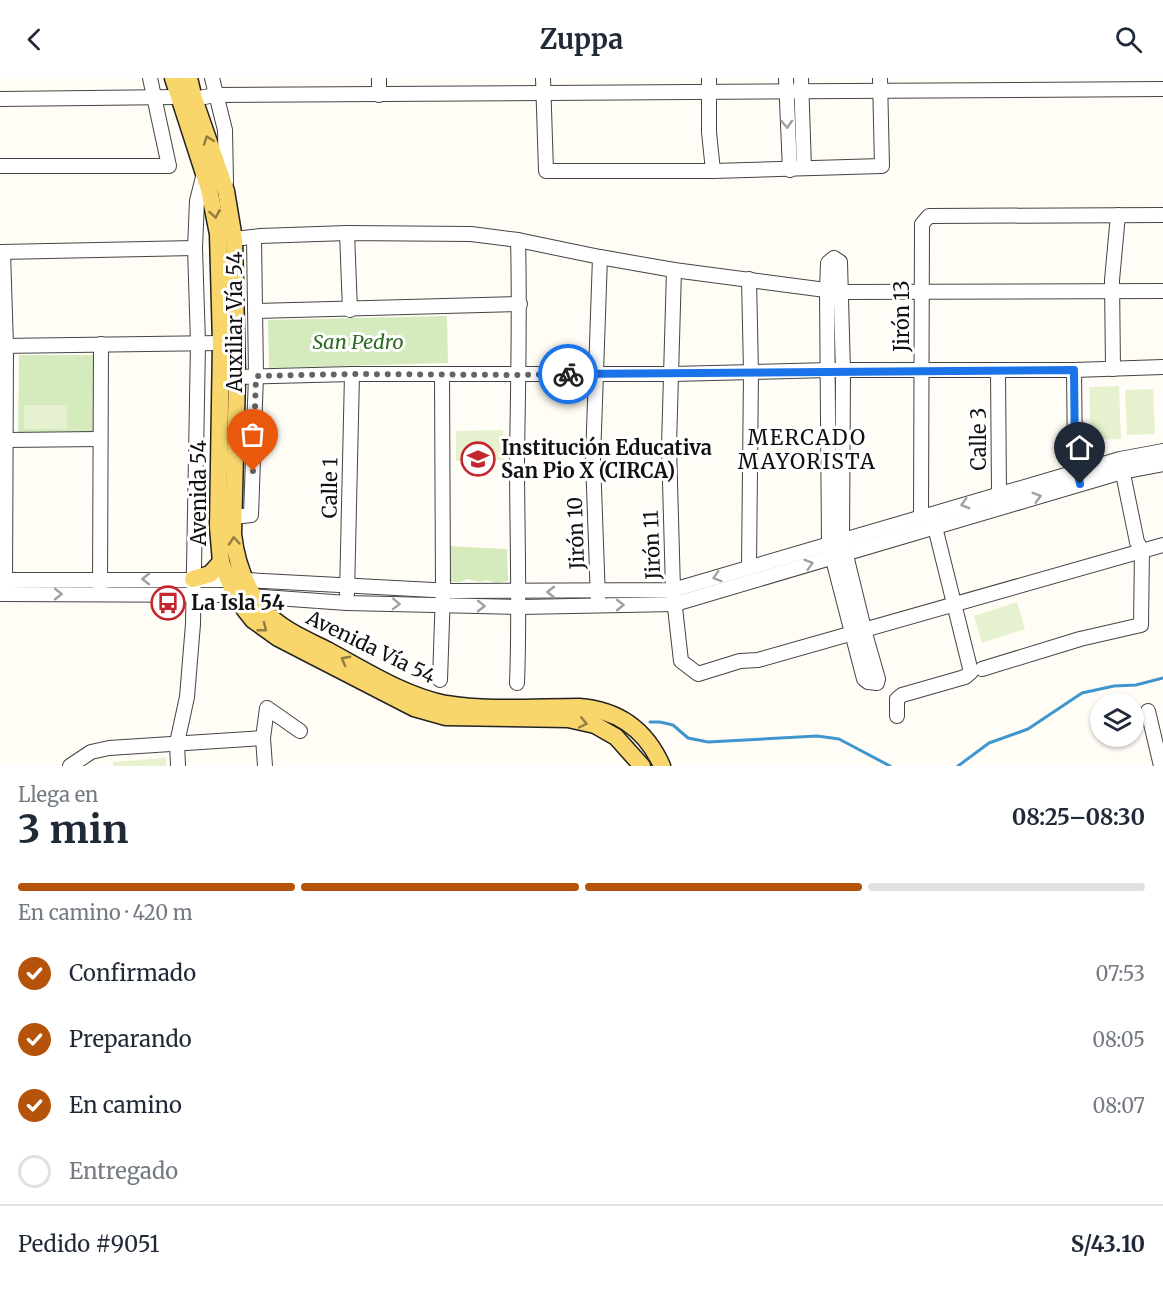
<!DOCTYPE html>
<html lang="es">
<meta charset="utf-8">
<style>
body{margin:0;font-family:Merriweather,serif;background:#f6f6f7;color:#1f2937;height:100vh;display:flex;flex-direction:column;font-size:22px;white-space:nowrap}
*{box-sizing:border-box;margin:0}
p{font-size:20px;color:#747a83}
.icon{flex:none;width:33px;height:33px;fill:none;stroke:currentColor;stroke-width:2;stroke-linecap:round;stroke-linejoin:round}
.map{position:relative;height:688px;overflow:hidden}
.panel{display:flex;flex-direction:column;background:#fff;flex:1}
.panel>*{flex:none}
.fabs{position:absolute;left:1090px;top:615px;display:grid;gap:12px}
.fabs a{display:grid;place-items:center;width:54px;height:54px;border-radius:50%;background:#fff;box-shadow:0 2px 4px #0004;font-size:30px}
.pin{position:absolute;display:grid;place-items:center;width:51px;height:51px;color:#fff;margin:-62px -26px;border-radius:50% 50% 50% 0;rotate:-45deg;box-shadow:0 0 6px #0007}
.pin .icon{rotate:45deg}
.courier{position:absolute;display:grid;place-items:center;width:60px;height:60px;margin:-30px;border:4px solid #1a73e8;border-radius:50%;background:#fff;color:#222;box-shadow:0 2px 8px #0007}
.head em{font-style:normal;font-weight:700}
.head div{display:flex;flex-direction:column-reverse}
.head{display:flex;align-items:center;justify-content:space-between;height:102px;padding:0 18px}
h1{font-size:39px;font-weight:700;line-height:45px}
.bar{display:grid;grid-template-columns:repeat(4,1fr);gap:9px 6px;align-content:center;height:72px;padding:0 18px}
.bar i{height:8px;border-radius:4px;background:#e0e1e3}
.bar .on{background:#b45309}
.bar p{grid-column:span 4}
.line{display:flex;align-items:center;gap:15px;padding:0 18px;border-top:2px solid #e0e1e3}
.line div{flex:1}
ol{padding:0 18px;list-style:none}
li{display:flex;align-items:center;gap:18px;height:66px}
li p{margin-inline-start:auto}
li .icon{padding:6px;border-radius:50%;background:#b45309;color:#fff;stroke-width:4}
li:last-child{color:#747a83}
li i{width:33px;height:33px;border:3px solid #e0e1e3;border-radius:50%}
header{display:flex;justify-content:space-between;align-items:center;height:78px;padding:0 18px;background:#fff;font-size:27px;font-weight:700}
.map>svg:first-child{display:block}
.green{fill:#d5ebbd}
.pitch{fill:#e6f2cf}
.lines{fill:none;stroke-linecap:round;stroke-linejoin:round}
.stream{stroke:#3f96cf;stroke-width:3}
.minor-casing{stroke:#444;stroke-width:16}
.major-casing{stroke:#222;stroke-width:19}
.minor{stroke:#fff;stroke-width:14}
.major{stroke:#f9d66b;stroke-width:16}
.oneway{stroke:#a0a0a0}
.oneway2{stroke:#917d42}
.done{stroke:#646461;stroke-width:6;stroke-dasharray:0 10.8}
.route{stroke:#1a73e8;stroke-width:8}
.labels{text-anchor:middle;stroke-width:6;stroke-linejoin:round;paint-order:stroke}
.street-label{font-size:20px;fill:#111;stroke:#fff}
.park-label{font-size:20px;font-style:italic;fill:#2f6b1f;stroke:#fff}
.poi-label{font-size:20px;font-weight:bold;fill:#111;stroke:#fff;text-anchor:start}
.neighbourhood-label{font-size:21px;letter-spacing:1.5px;fill:#111;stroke:#fff}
</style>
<header><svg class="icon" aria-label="back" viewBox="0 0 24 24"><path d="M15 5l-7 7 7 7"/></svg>Zuppa<svg class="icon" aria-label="search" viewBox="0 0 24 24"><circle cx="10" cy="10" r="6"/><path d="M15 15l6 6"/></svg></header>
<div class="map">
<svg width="1163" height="688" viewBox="0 0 1163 688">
<rect width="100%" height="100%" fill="#fffdf5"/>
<g class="green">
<path d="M447 238 448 285 269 290 268 242Z"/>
<path d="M19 277H95L93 358H18Z"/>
<path d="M448 468 507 471 508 503 496 505 486 502 479 504 468 501 460 504H448Z"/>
</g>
<g class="pitch">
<path d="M1119 308 1121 361 1091 362 1089 309Z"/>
<path d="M1153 311 1155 356 1127 357 1125 312Z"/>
<rect x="24" y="327" width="43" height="24"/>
<path d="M503 352 504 382 456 383V353Z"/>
<path d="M1017 524 1025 551 982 565 974 538Z"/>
<path d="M166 680V688H113V684Z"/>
</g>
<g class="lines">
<g class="stream">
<path d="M650 644H660L673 647 688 660 708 664 817 658 839 661 890 688"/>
<path d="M958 688 989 665 1028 651 1082 615 1114 608 1136 607 1163 600"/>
</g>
<defs>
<g id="minor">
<path d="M212 0 225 52 226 104"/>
<path d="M379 0V17"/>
<path d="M543 0 546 93H713L882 88 880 0"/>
<path d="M709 0V54L713 93"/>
<path d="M786 0 790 92"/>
<path d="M801 0 804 90"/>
<path d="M0 21 177 19"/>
<path d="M194 21 215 17 1163 11"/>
<path d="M0 88H169L150 0"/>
<path d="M347 155 350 232"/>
<path d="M234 161 260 158 347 155 471 156 518 162 600 179 674 192 841 214 1163 213"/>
<path d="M0 174 195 170"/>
<path d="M3 174 6 268 5 511"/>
<path d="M834 180 840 184 843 294 842 461 866 559 878 601 877 605 868 604 864 601 829 466 827 214 828 185Z"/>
<path d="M674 192 669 368 673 512 681 583 698 596 740 583 758 582 1163 467"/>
<path d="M749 201 751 294 749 489"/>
<path d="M256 233 520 226"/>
<path d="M0 268 221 265"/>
<path d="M1113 291 1112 202 1118 137"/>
<path d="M998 292 999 416 1001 425"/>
<path d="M1074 292 1075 382 1080 403"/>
<path d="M237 299 352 296H671L829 292H1074L1163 289"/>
<path d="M6 362 100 361"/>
<path d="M234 439 251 437 256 298 254 160"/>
<path d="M921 439 922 146 929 138 1163 137"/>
<path d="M0 502H246L452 513 673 512 1120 381 1163 373"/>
<path d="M100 510 101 266"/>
<path d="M0 516 235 517 347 525 520 529 675 526 1122 394 1163 386"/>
<path d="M347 516 352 296"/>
<path d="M598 522 593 381 600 179"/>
<path d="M982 591 1080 561 1141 547 1142 472 1137 464 1121 386"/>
<path d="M440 602 443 513 442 297"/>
<path d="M517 605C520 530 517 456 517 381 518 308 520 235 518 162"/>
<path d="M1148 633 1161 688"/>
<path d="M897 638V621L902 617 965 599 971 594 935 449"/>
<path d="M70 688 91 674 109 670 263 660"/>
<path d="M178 688 177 665 187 619 193 546 198 265 195 170 197 123 204 95"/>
<path d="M265 688 263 660 267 630 300 653"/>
</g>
<g id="major">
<path d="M173 0 209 111 218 156 221 265 218 449 221 484 235 517 245 532 253 542 278 560 414 630 446 639 568 641 595 647 616 659 642 688"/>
<path d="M189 0 194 21 226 113 234 161 237 299 233 456C236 483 246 511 264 532 280 551 307 562 329 573 366 593 405 618 446 626 489 633 536 629 579 629 619 632 646 652 662 688"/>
<path d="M193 501 210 496 221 484"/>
</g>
</defs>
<use href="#minor" class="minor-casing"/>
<use href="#major" class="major-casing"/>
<use href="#minor" class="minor"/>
<use href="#major" class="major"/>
</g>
<defs><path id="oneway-chevron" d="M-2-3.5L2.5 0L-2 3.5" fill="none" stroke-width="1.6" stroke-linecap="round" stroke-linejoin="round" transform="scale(1.5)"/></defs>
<g class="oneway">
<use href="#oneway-chevron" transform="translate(787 46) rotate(87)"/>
<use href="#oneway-chevron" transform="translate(1037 419) rotate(-16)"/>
<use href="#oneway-chevron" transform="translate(965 426) rotate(164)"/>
<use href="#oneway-chevron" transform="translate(809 486) rotate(-17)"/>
<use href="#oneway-chevron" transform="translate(717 499) rotate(163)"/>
<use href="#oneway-chevron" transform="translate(146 501) rotate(-180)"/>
<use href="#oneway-chevron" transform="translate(551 514) rotate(180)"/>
<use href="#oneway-chevron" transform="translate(58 516)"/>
<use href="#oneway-chevron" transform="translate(396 526) rotate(2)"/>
<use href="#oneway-chevron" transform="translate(620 527) rotate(-1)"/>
<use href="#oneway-chevron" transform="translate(481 528) rotate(1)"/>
</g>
<g class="oneway2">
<use href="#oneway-chevron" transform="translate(208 62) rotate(-110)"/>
<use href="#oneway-chevron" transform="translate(215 136) rotate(80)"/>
<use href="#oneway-chevron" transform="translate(234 463) rotate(-95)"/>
<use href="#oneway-chevron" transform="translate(263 550) rotate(38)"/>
<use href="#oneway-chevron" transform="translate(345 582) rotate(-152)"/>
<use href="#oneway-chevron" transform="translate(583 645) rotate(12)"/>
</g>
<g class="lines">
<path class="done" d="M253 393 256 298 352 296 519 297 568 296"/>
<path class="route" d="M568 296 1074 292 1075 382 1080 406"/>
</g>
<defs>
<symbol id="school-ring" viewBox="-11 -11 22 22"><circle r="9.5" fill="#fff" stroke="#c4262e" stroke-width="1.5"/><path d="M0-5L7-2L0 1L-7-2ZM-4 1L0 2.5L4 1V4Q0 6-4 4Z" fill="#c4262e"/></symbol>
<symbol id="bus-ring" viewBox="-11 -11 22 22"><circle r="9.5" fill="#fff" stroke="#c4262e" stroke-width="1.5"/><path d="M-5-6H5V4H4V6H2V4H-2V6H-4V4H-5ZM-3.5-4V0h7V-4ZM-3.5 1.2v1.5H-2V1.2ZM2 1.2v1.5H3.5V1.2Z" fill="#c4262e"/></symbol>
</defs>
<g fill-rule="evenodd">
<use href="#school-ring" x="459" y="362" width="38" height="38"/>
<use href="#bus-ring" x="149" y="506" width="38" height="38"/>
</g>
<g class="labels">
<g class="street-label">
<text transform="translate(902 238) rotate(-90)" y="7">Jirón 13</text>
<text transform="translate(235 244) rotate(-90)" y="7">Auxiliar Vía 54</text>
<text transform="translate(979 361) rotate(-90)" y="7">Calle 3</text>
<text transform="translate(330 410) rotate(-89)" y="7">Calle 1</text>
<text transform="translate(199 415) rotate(-90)" y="7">Avenida 54</text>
<text transform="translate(576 455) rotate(-92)" y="7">Jirón 10</text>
<text transform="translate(652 467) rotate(-92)" y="7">Jirón 11</text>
<text transform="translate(371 569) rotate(26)" y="7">Avenida Vía 54</text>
</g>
<g class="park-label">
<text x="358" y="271">San Pedro</text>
</g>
<g class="poi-label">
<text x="501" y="377">Institución Educativa<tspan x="501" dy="23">San Pio X (CIRCA)</tspan></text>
<text x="191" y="532">La Isla 54</text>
</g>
<g class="neighbourhood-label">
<text x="807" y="367">MERCADO<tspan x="807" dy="24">MAYORISTA</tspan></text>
</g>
</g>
</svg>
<div class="fabs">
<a><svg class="icon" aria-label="layers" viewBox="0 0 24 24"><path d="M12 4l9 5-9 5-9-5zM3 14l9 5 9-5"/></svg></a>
</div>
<div class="pin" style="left:253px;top:393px;background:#ea580c"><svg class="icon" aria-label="bag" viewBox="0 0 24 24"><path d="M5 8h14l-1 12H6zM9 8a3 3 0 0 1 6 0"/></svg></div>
<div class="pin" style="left:1080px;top:406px;background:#1f2937"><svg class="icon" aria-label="home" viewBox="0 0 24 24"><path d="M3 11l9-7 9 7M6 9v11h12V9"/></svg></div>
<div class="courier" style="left:568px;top:296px"><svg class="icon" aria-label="bike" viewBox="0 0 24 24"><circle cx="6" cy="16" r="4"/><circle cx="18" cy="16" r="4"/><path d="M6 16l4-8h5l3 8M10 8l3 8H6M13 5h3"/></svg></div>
</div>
<section class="panel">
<div class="head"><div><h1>3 min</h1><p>Llega en</p></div><em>08:25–08:30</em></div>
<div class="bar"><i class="on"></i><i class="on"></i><i class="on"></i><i></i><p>En camino · 420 m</p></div>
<ol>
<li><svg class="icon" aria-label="check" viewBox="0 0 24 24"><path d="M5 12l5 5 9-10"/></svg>Confirmado<p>07:53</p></li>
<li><svg class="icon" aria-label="check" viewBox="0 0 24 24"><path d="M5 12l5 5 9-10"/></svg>Preparando<p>08:05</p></li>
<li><svg class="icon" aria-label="check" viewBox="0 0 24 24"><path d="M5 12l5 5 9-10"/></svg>En camino<p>08:07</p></li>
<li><i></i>Entregado</li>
</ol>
<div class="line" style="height:78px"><div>Pedido #9051</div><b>S/43.10</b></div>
</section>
